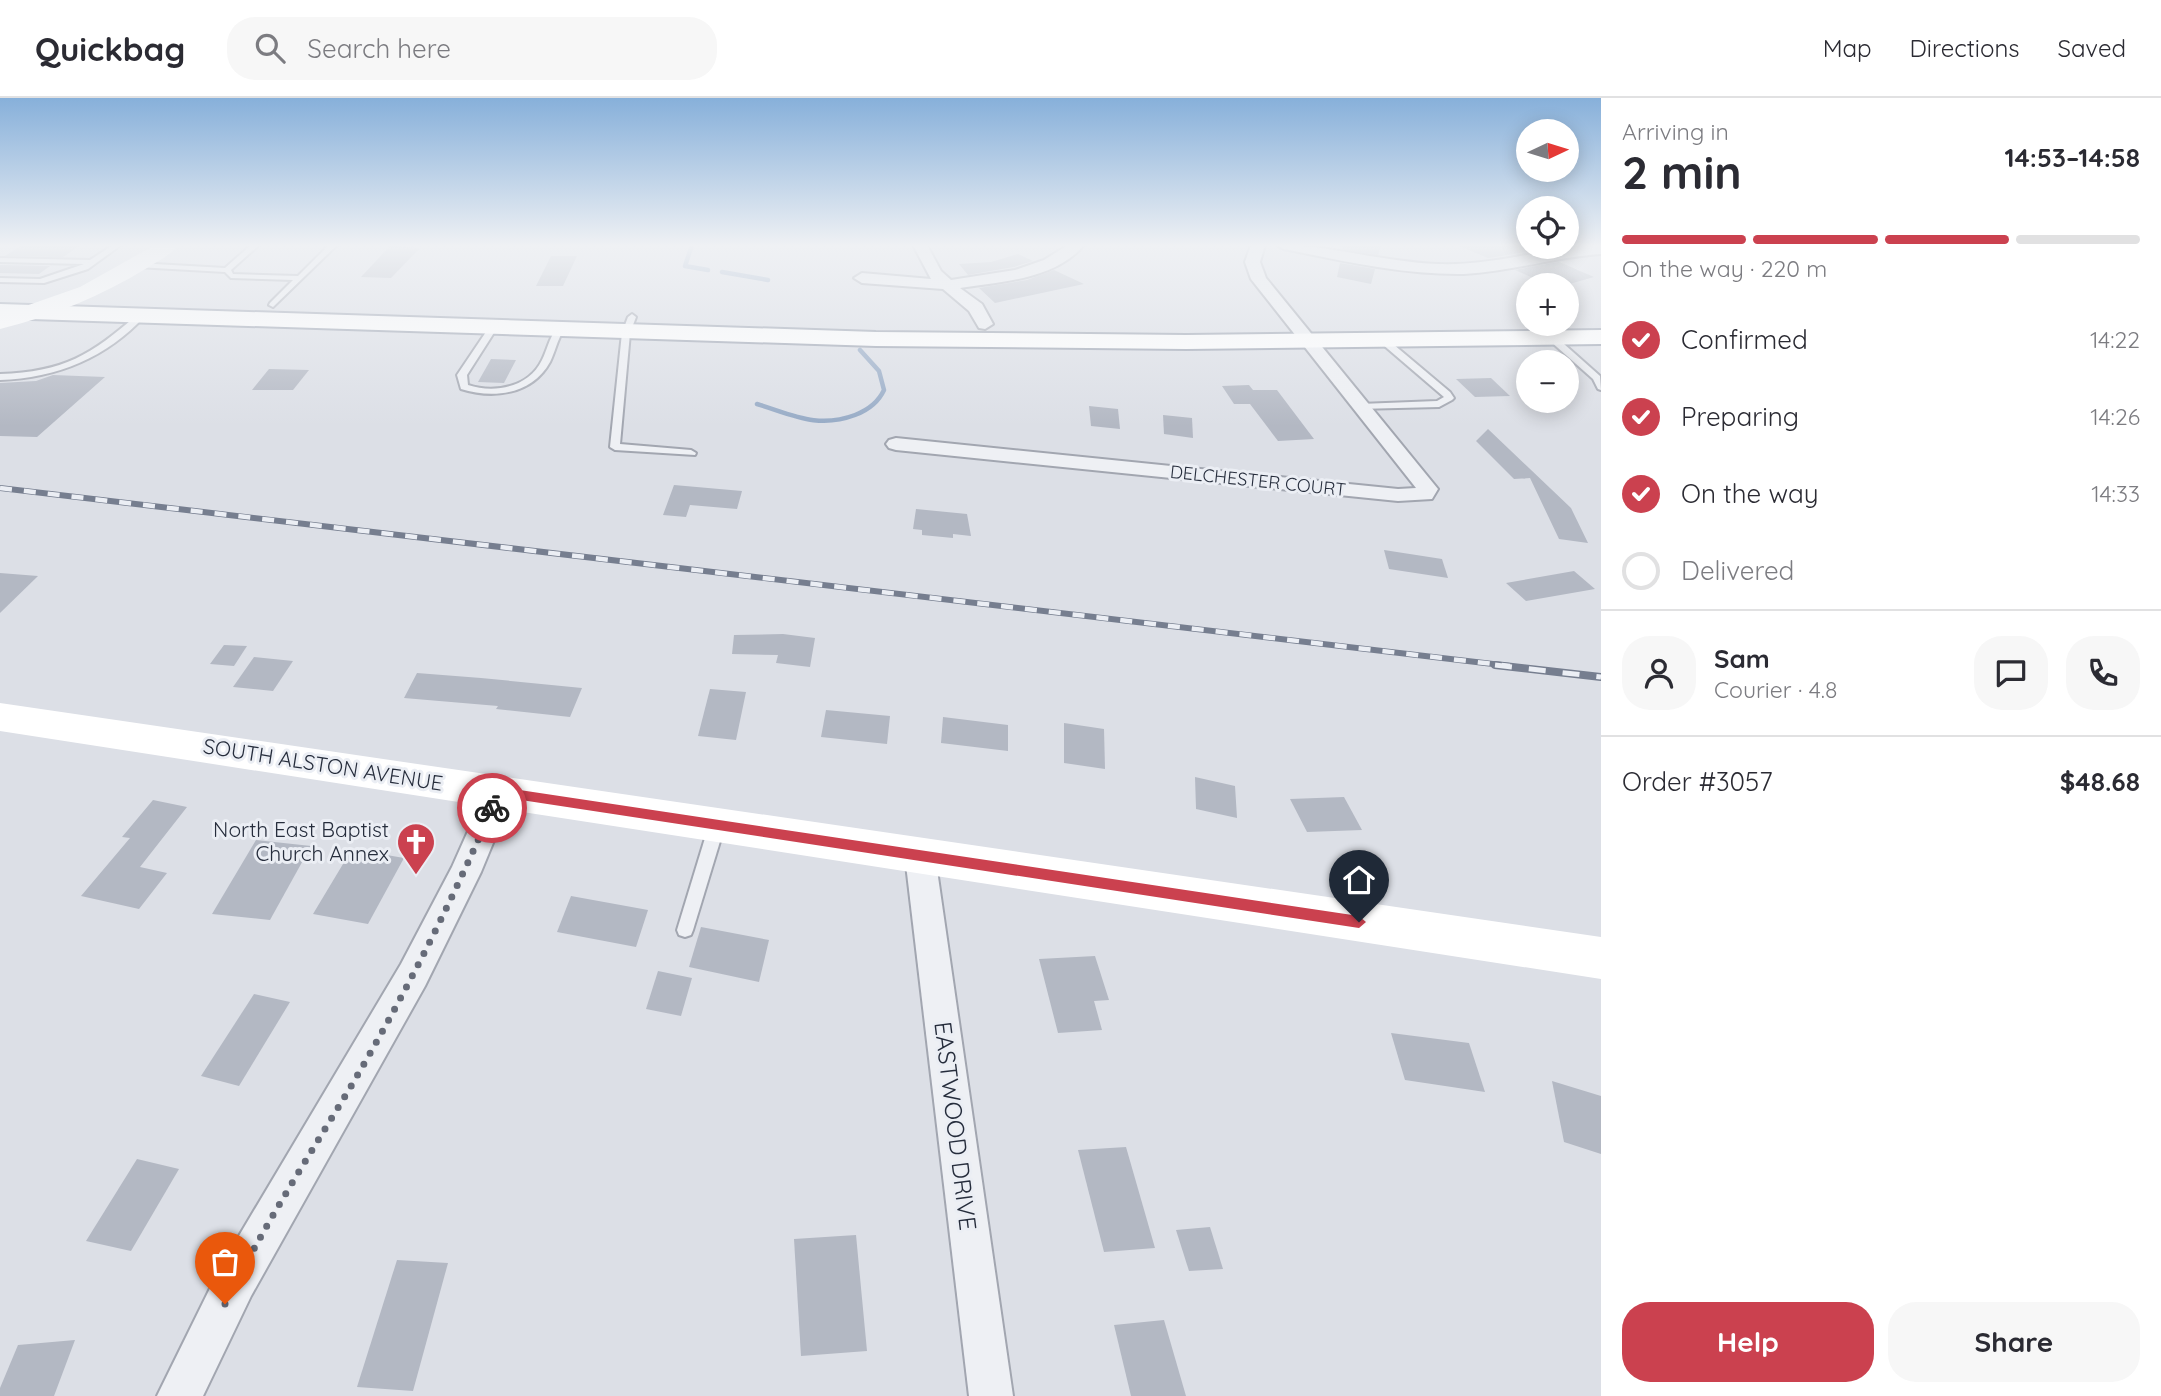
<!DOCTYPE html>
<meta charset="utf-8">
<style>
body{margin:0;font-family:Quicksand,sans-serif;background:#f7f7f7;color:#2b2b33;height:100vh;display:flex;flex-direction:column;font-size:26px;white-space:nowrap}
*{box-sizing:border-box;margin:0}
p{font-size:23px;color:#7c7c81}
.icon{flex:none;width:38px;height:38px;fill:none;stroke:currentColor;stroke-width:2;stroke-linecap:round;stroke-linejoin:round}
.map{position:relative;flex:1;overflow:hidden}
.drawer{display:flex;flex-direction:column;background:#fff;width:560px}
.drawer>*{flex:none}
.needle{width:46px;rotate:86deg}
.controls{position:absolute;left:1516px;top:21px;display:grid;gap:14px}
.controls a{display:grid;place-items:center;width:63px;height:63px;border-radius:50%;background:#fff;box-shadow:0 4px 18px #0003;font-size:35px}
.pin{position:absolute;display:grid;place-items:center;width:60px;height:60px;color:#fff;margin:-72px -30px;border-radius:50% 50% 50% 0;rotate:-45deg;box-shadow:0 0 7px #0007}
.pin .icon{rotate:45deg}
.courier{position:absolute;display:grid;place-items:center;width:70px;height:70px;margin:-35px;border:5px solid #cb414f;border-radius:50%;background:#fff;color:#222;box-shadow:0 2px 9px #0007}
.head em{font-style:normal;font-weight:700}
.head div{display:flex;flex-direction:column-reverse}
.head{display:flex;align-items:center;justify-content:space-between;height:119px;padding:0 21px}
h1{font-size:46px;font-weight:700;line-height:52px}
.bar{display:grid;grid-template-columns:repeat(4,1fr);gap:10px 7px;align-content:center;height:84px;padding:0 21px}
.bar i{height:9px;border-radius:5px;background:#e1e1e2}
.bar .selected{background:#cb414f}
.bar p{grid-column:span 4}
.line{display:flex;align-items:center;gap:18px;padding:0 21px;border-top:2px solid #e1e1e2}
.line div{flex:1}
.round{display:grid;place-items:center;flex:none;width:74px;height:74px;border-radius:28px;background:#f7f7f7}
ol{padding:0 21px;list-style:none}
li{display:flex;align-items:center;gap:21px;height:77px}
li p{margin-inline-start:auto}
li .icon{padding:7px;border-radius:50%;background:#cb414f;color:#fff;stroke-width:4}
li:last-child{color:#7c7c81}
li i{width:38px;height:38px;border:4px solid #e1e1e2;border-radius:50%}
.primary-button{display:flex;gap:14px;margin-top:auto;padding:14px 21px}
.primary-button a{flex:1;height:80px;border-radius:28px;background:#cb414f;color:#fff;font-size:28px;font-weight:700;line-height:80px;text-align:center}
.primary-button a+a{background:#f7f7f7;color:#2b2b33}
header{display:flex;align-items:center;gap:42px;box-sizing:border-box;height:98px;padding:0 35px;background:#fff;border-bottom:2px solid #e1e1e2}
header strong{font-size:33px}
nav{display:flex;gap:38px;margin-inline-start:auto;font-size:24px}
.search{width:490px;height:63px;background:#f7f7f7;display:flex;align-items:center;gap:18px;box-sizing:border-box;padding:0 24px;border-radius:28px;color:#7c7c81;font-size:26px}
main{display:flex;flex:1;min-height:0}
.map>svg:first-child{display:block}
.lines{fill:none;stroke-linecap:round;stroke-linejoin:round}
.stream{stroke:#97abc6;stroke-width:4.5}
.building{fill:#b3b8c3}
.lane-casing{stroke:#a2a6b0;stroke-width:4}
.street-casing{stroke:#a2a6b0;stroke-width:4}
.primary-casing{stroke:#9ca3b1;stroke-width:4}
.lane{fill:#eef0f4;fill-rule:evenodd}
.street{fill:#eef0f4;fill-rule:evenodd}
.secondary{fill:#fff;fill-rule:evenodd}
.primary{fill:#fff;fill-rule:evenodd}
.rail-far1-casing{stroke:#767e8f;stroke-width:6}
.rail-casing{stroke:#767e8f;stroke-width:8}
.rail-far1{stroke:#ebeef4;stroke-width:4.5;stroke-dasharray:12;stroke-linecap:butt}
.rail{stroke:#ebeef4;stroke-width:5;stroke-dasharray:17;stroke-linecap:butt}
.route{fill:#cb414f}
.done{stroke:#666b78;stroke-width:7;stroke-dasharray:0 12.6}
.labels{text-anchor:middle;stroke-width:6;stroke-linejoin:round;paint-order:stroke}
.far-street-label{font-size:18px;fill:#262d3c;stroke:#ebeef4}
.street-label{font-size:21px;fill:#262d3c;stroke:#ebeef4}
.poi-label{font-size:21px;fill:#262d3c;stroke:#ebeef4;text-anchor:end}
.near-street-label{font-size:24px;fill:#262d3c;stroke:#ebeef4}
</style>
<header>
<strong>Quickbag</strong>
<div class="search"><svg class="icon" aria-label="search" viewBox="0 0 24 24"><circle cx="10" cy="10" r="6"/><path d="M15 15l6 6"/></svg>Search here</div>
<nav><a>Map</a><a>Directions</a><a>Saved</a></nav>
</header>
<main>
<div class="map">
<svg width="1601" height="1298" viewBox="0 0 1601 1298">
<rect width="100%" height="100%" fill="#dcdfe6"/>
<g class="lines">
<g class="stream">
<path d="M692 147 685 168 708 172"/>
<path d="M722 174 768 182"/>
<path d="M757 306C793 317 818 331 855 317 868 312 878 305 884 292L879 273 860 252"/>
</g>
</g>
<g class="building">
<path d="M22 147H81L63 159 5 158Z"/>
<path d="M1342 147H1381L1378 157 1342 151Z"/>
<path d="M1457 147H1518L1533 153 1488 160Z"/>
<path d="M390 148 420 150 391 180 361 179Z"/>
<path d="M1018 156 1033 163 1014 169 968 177 959 166 991 164Z"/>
<path d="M551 158H577L563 188H536Z"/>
<path d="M1559 164 1594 179 1566 187H1548L1515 172Z"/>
<path d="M1340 165 1375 171 1371 186 1337 179Z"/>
<path d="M0 167 50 168 39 176 0 175Z"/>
<path d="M1054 172 1084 186 995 205 979 190 1027 182Z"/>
<path d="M491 261 516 262 504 285 478 284Z"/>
<path d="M269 271 309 272 293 292H252Z"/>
<path d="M53 277 105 279 37 339 0 338V285L36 283Z"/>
<path d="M1491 280 1510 298 1475 299 1456 281Z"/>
<path d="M1249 287 1253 292H1277L1314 341 1278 343 1250 306H1234L1222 288Z"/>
<path d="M1089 308 1118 311 1120 331 1091 328Z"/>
<path d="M1163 317 1192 320 1193 340 1164 336Z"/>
<path d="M1488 331 1571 410 1588 445 1559 441 1530 380 1514 381 1476 343Z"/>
<path d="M674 387 742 393 737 411 690 407 686 419 663 417Z"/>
<path d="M916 411 967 416 971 438 953 436V440L922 437V432L913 431Z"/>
<path d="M1384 452 1442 461 1448 480 1389 471Z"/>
<path d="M1574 473 1595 491 1526 503 1506 485Z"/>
<path d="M0 475 38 478 0 515Z"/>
<path d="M783 536 815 540 810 569 776 565 778 557 732 556 734 537Z"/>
<path d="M224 547 247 548 234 568 210 566Z"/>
<path d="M254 559 293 563 273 593 233 589Z"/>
<path d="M417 575 481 580 582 590 570 619 496 611 498 608 404 600Z"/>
<path d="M710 591 746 594 736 642 698 638Z"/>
<path d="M826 612 890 618 887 646 821 639Z"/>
<path d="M943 619 1008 627V653L941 645Z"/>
<path d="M1064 625 1104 631 1105 671 1064 665Z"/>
<path d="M1195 679 1235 688 1237 720 1196 711Z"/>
<path d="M1344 699 1362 732 1307 734 1290 701Z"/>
<path d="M153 702 187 709 140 769 167 775 139 811 81 798 130 740 122 739Z"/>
<path d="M256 742 311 748 270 822 212 816Z"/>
<path d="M352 751 404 760 368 826 313 816Z"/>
<path d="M571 798 648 812 636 849 557 834Z"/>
<path d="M701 829 769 842 759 884 689 869Z"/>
<path d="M1095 858 1109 902 1094 903 1102 932 1058 935 1039 861Z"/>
<path d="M658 873 692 880 681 918 646 911Z"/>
<path d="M254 896 290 904 239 988 201 978Z"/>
<path d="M1391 935 1469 945 1485 994 1405 982Z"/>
<path d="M1552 983 1601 998V1056L1564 1044Z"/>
<path d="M1126 1049 1155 1150 1104 1154 1078 1052Z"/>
<path d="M137 1061 179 1071 131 1153 86 1143Z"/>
<path d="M1210 1129 1223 1171 1189 1173 1176 1132Z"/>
<path d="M856 1137 867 1253 801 1258 794 1141Z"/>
<path d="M397 1162 448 1165 413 1293 357 1289Z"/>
<path d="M1164 1222 1186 1298H1131L1114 1227Z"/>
<path d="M75 1242 54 1298H0V1290L18 1247Z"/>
</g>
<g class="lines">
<defs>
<g id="lane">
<path d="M113 147H121L88 171 44 185 0 184V180L40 181 84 166 0 164V160L90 162Z"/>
<path d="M251 147H259L231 172 233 176 298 178 329 147H337L273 209 269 207 270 205 293 182 231 180 225 174 137 169 133 167 137 165 225 170Z"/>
<path d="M138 216 145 218C106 260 57 280 0 282V276C64 274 91 257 138 216Z"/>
<path d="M632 216 636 219 630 235 620 346 691 352 696 355 695 357 615 352 610 349 622 235 628 219Z"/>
<path d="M490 228 497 230 467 277 468 287C495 296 529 289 542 262 547 252 549 241 556 231L563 233C557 243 555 254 550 264 532 297 493 301 461 291L457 277Z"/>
<path d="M1549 238H1555L1600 278 1601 292 1598 291 1593 281 1549 242Z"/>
<path d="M1381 241H1387L1450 294 1454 300 1452 302 1439 309 1357 311 1355 309 1360 306 1437 303 1444 299 1381 245Z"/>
<path d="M717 721 722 723 725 727 693 832 691 837 685 839 679 837 677 832 709 727 712 723Z"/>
</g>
<g id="street">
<path d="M913 147H927L941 173 951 182 1015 172 1044 162 1068 147H1084C1056 181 1001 184 960 190L982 206 993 226 985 231 979 230 969 213 943 191 862 185 854 180 862 175 931 181Z"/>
<path d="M1251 147H1265L1260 164 1266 180 1429 380 1438 391 1432 401 1398 403 896 352 889 350 886 346 889 342 896 340 1398 391 1416 390 1251 181 1245 164Z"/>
<path d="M1277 147C1331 147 1383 164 1438 166 1493 168 1544 150 1598 147H1601V156C1555 159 1510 174 1464 176 1403 177 1343 163 1284 151Z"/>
<path d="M499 682 509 686 514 694 481 774 425 888 251 1198 203 1298H157L221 1168 401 866 452 769 489 686Z"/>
<path d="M920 745 931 749 935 758 1013 1298H969L905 758 909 749Z"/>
</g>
<path id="primary" d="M0 206 876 234 1186 237 1601 232V246L1186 251 876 248 0 220Z"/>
</defs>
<use href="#lane" class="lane-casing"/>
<use href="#street" class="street-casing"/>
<use href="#primary" class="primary-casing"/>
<use href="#lane" class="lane"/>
<use href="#street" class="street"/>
<g class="secondary">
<path d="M155 147H178C171 157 158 163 147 170 101 198 53 218 0 231V217L80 189Z"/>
<path d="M0 605 1601 839V881L0 633Z"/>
</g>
<use href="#primary" class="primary"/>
<defs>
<path id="rail-far1" d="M0 390 1510 568"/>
<path id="rail" d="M1495 567 1601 579"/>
</defs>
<use href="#rail-far1" class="rail-far1-casing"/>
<use href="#rail" class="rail-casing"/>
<use href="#rail-far1" class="rail-far1"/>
<use href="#rail" class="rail"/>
</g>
<linearGradient id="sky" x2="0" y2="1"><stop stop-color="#87b0da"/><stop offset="0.45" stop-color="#eff1f4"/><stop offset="1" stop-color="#eff1f4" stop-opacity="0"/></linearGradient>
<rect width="1601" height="328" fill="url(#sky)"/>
<path class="route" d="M499 689 1359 818 1366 824 1359 830 502 699 496 713H488L486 710 494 690Z"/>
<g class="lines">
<path class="done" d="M225 1206C262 1131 307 1061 350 990 403 900 451 806 492 710"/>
</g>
<defs>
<symbol id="church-pin" viewBox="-11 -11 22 30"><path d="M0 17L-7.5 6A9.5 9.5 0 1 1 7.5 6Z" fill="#cb414f" stroke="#ebeef4"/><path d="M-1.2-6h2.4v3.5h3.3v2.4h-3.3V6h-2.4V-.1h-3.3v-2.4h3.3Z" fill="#fff"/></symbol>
</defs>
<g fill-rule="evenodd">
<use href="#church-pin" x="394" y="722" width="44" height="60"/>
</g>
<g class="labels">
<g class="far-street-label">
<text transform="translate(1258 383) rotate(6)" y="6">DELCHESTER COURT</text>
</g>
<g class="street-label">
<text transform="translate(323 667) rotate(9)" y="7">SOUTH ALSTON AVENUE</text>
</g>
<g class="poi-label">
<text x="389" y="739">North East Baptist<tspan x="389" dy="24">Church Annex</tspan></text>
</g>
<g class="near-street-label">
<text transform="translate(955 1028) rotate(83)" y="8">EASTWOOD DRIVE</text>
</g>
</g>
</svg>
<div class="controls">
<a><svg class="needle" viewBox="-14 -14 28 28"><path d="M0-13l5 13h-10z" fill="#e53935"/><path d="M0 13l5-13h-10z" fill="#7c7c81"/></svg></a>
<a><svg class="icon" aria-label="locate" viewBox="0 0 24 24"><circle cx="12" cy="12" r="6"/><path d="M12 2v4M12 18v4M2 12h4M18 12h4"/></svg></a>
<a>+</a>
<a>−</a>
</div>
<div class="pin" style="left:225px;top:1206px;background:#ea580c"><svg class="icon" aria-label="bag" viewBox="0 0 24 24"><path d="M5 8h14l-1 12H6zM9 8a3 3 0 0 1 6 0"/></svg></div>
<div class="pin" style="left:1359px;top:824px;background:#1f2937"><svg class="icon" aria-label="home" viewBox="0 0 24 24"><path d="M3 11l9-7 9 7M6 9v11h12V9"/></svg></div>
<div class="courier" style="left:492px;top:710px"><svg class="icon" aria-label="bike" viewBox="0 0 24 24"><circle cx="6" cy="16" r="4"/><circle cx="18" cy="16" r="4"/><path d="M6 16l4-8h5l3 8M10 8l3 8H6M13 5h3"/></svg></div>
</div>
<section class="drawer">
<div class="head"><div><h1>2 min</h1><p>Arriving in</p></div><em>14:53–14:58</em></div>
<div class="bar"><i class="selected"></i><i class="selected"></i><i class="selected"></i><i></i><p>On the way · 220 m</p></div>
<ol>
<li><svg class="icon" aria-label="check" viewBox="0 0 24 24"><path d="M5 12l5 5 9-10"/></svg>Confirmed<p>14:22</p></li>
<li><svg class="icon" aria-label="check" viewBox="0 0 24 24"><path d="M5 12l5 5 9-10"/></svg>Preparing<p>14:26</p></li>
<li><svg class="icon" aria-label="check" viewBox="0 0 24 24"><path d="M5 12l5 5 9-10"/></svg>On the way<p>14:33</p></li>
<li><i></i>Delivered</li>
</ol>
<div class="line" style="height:126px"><a class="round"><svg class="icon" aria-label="person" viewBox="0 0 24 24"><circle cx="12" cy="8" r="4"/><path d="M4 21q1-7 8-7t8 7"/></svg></a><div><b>Sam</b><p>Courier · 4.8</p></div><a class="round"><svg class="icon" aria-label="chat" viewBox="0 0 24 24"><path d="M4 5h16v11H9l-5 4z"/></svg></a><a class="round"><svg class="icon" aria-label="phone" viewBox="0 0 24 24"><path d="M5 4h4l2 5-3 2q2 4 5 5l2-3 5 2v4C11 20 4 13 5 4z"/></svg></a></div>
<div class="line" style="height:91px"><div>Order #3057</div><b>$48.68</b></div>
<div class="primary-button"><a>Help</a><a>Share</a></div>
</section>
</main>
